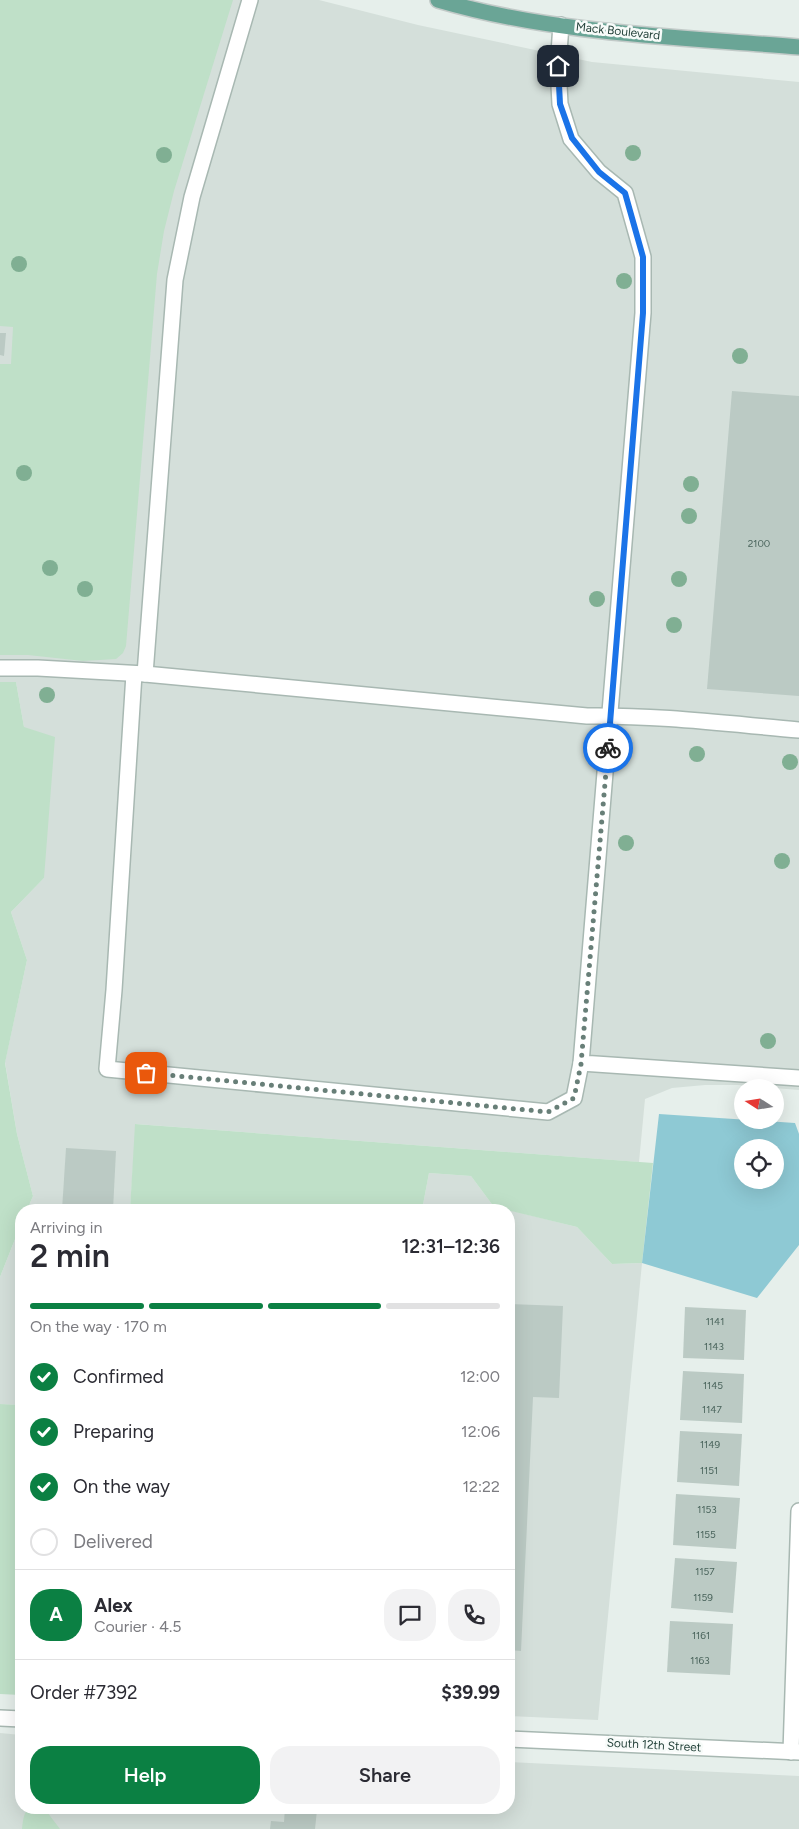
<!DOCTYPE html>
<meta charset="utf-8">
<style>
body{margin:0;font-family:Figtree,sans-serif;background:#f2f2f3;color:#2b2b33;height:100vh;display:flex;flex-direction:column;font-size:19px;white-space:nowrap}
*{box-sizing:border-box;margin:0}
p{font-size:16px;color:#7c7c81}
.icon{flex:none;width:28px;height:28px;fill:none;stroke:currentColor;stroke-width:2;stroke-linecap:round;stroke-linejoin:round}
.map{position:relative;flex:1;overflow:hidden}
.side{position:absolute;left:15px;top:1204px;width:500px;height:610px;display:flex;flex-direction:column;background:#fff;border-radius:20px;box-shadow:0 5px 20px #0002}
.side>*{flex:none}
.needle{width:32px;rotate:282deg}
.buttons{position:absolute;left:734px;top:1079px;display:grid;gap:10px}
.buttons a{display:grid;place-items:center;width:50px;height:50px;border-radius:50%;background:#fff;box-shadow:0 5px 20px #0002;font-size:25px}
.pin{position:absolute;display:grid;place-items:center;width:42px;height:42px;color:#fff;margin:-21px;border-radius:10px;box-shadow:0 2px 8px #0006}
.courier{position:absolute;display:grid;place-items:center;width:50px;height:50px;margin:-25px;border:4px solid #1a73e8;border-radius:50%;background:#fff;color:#222;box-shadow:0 1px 6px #0007}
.headline em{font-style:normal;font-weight:600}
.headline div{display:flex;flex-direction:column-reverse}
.headline{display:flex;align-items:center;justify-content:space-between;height:85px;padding:0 15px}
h1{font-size:32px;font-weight:600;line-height:38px}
.bar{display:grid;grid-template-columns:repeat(4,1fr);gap:8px 5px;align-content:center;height:60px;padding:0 15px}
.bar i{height:6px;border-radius:4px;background:#e1e1e2}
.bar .current{background:#0b8043}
.bar p{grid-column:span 4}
.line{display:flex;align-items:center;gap:12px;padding:0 15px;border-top:1px solid #e1e1e2}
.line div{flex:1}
.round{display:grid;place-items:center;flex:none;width:52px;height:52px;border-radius:20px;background:#f2f2f3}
ol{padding:0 15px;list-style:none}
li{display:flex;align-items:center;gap:15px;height:55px}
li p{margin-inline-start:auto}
li .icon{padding:5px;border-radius:50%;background:#0b8043;color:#fff;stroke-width:4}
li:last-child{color:#7c7c81}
li i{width:28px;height:28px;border:2px solid #e1e1e2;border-radius:50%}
.button{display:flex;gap:10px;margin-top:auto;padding:10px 15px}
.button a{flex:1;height:58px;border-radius:20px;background:#0b8043;color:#fff;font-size:20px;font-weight:600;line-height:58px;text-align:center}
.button a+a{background:#f2f2f3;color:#2b2b33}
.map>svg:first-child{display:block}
.built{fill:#d4dfda}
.green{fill:#bfe0c8}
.water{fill:#8ec9d4;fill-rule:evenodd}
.building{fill:#bbcac4}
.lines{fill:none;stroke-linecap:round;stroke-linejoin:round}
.minor-casing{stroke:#a8b8b2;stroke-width:18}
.major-casing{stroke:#c2cac8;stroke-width:18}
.minor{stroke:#fff;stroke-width:15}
.major{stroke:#6aa596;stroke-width:15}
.tree{fill:#80af93}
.done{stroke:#687f78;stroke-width:5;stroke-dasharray:0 9}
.route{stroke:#1a73e8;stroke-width:6}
.labels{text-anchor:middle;stroke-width:5;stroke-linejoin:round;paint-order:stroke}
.number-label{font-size:10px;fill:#4a645c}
.street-label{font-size:12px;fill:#24423a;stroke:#f7fbf9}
</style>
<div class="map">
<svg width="799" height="1829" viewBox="0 0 799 1829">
<rect width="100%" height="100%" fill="#e6efeb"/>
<g class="built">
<path d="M211 0H319L418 25 592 62 799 82V1090L738 1085H705L672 1088 645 1099 639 1162 136 1124 130 1210H27L33 1196 17 1134 5 1062 27 960 11 912 44 878 24 727 16 682H0V206Z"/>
<path d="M429 1173 471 1176 494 1207 507 1210H422Z"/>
<path d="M509 1210 577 1227 612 1264 642 1263 598 1720 509 1716Z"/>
<path d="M21 1224V1405L0 1404V1277Z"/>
<path d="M0 1733 21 1735V1808H509V1762L799 1776V1829H0Z"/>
</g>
<g class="green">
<path d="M0 0H233L174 191 164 231 157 274 126 646 123 653 116 659 83 661 28 655H0V364H11L13 327 0 326Z"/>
<path d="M0 682H16L24 727 55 737 44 878 11 912 27 960 5 1063 17 1134 33 1196 27 1210H21V1224L0 1277Z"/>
<path d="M135 1124 653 1163 642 1263 612 1264 577 1227 494 1207 471 1176 429 1173 422 1210H130Z"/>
<path d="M0 1404 21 1405V1695L0 1694Z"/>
<path d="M31 1808H44L60 1829H22C23 1821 23 1811 31 1808Z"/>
</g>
<path class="water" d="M659 1114 795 1123 799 1134V1245L757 1298 642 1263ZM742 1148H775V1180H742Z"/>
<g class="building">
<path d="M0 333H6L4 356 0 355Z"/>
<path d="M732 391 799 396V696L707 689Z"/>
<path d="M66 1148 116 1151 113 1210H62Z"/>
<path d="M509 1304 563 1306 559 1398 533 1397 521 1651 509 1650Z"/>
<path d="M685 1307 746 1310 744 1360 683 1358Z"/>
<path d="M683 1371 744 1374 742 1423 680 1420Z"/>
<path d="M680 1431 742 1434 739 1486 677 1482Z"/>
<path d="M676 1494 740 1498 736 1549 673 1545Z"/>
<path d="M675 1558 737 1562 733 1613 671 1608Z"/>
<path d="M670 1621 733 1624 730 1675 667 1672Z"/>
<path d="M285 1808 317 1810 315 1829H270L271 1821 284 1822Z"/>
</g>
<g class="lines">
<defs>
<g id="minor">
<path d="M561 25 558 66 560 104 571 139 599 172 625 193 643 257V313L581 1063 799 1078"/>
<path d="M0 668H38L145 674 587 716C657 715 729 724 799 730"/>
<path d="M134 674 114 990 107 1069 548 1112 574 1098 581 1063"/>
<path d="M145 674 175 280 192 197 250 0"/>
<path d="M0 1718 21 1719"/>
<path d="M509 1739 799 1752"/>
<path d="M791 1752 799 1511"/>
</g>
<path id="major" d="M438 0C553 34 680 37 799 47"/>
</defs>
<use href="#minor" class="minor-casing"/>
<use href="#major" class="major-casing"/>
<use href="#minor" class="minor"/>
<use href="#major" class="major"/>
</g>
<g class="tree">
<circle cx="633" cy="153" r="8"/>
<circle cx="164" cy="155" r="8"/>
<circle cx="19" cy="264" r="8"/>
<circle cx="624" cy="281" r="8"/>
<circle cx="740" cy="356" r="8"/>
<circle cx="24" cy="473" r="8"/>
<circle cx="691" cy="484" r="8"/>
<circle cx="689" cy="516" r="8"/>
<circle cx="50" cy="568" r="8"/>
<circle cx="679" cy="579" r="8"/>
<circle cx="85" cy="589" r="8"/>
<circle cx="597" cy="599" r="8"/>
<circle cx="674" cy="625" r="8"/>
<circle cx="47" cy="695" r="8"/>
<circle cx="697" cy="754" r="8"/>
<circle cx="790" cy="762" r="8"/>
<circle cx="626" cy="843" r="8"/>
<circle cx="782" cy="861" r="8"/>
<circle cx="768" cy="1041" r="8"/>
</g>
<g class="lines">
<path class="done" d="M146 1073 548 1112 574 1098 581 1064 608 748"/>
<path class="route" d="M558 66 560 104 572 138 599 172 625 193 643 257V313L608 748"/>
</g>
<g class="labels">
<g class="number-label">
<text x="759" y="547">2100</text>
<text x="715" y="1325">1141</text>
<text x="714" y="1350">1143</text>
<text x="713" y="1389">1145</text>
<text x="712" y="1413">1147</text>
<text x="710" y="1448">1149</text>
<text x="709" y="1474">1151</text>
<text x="707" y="1513">1153</text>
<text x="706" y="1538">1155</text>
<text x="705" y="1575">1157</text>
<text x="703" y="1601">1159</text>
<text x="701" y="1639">1161</text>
<text x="700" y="1664">1163</text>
</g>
<g class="street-label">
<text transform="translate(618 31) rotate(6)" y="4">Mack Boulevard</text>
<text transform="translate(654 1745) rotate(3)" y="4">South 12th Street</text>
</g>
</g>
</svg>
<div class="buttons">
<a><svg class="needle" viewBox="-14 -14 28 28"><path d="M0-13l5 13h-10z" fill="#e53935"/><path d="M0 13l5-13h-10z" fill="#7c7c81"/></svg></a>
<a><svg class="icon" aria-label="locate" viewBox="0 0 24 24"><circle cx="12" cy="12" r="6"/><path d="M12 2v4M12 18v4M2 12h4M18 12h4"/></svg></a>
</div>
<div class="pin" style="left:146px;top:1073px;background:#ea580c"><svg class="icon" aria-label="bag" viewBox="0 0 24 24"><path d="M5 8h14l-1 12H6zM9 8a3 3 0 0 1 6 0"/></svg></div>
<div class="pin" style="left:558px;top:66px;background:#1f2937"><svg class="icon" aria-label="home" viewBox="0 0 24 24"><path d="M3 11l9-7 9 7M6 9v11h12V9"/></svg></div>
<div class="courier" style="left:608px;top:748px"><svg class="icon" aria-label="bike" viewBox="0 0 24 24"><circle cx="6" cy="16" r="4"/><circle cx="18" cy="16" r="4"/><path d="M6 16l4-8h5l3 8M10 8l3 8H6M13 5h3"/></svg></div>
<section class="side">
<div class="headline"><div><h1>2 min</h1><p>Arriving in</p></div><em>12:31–12:36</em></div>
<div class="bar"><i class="current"></i><i class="current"></i><i class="current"></i><i></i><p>On the way · 170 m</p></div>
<ol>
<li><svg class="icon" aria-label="check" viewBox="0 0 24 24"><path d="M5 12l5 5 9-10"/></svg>Confirmed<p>12:00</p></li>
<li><svg class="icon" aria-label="check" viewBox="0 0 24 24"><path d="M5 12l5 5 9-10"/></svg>Preparing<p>12:06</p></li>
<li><svg class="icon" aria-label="check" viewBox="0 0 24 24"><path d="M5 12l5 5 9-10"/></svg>On the way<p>12:22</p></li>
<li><i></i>Delivered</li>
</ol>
<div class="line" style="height:90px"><b class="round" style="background:#0b8043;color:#fff">A</b><div><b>Alex</b><p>Courier · 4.5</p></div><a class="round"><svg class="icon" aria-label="chat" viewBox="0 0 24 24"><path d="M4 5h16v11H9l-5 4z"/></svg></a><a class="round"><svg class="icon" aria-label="phone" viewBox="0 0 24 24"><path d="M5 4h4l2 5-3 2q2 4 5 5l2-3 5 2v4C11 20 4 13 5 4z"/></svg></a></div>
<div class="line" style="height:65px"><div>Order #7392</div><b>$39.99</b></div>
<div class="button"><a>Help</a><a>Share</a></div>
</section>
</div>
